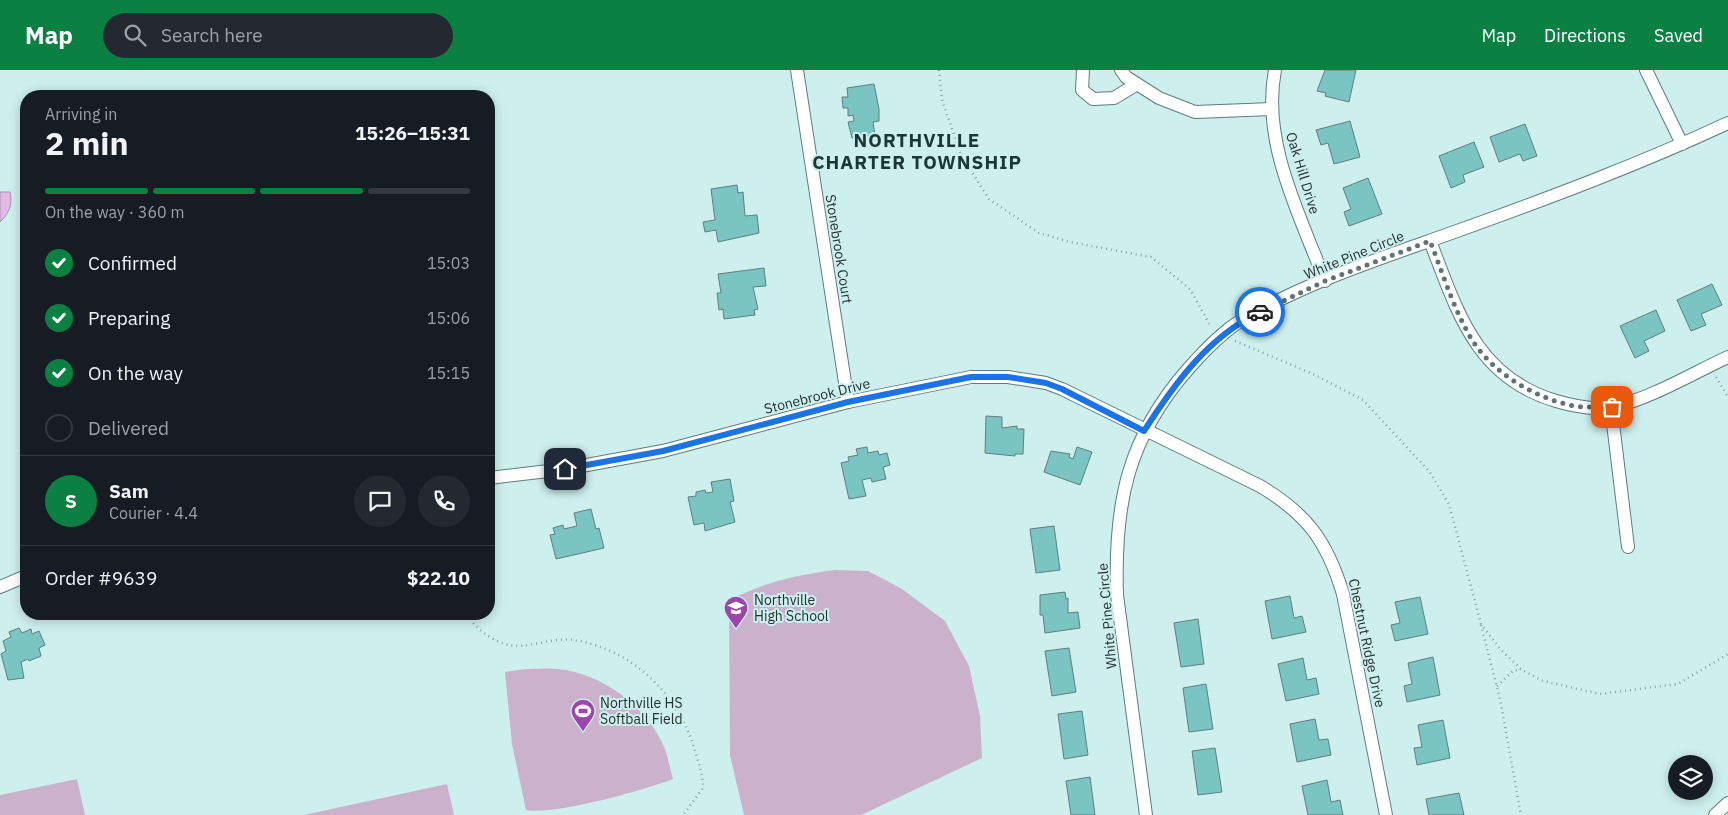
<!DOCTYPE html>
<meta charset="utf-8">
<style>
body{margin:0;font-family:"IBM Plex Sans",sans-serif;background:#242831;color:#f1f3f6;height:100vh;display:flex;flex-direction:column;font-size:19px;white-space:nowrap}
*{box-sizing:border-box;margin:0}
p{font-size:16px;color:#9ea1a6}
.icon{flex:none;width:28px;height:28px;fill:none;stroke:currentColor;stroke-width:2;stroke-linecap:round;stroke-linejoin:round}
.map{position:relative;flex:1;overflow:hidden}
.panel{position:absolute;left:20px;top:20px;width:475px;height:530px;display:flex;flex-direction:column;background:#171b24;border-radius:20px;box-shadow:0 2px 12px #0003}
.panel>*{flex:none}
.buttons{position:absolute;left:1668px;top:685px;display:grid;gap:10px}
.buttons a{display:grid;place-items:center;width:45px;height:45px;border-radius:50%;background:#171b24;box-shadow:0 2px 12px #0003;font-size:25px}
.pin{position:absolute;display:grid;place-items:center;width:42px;height:42px;color:#fff;margin:-21px;border-radius:10px;box-shadow:0 2px 8px #0006}
.courier{position:absolute;display:grid;place-items:center;width:50px;height:50px;margin:-25px;border:4px solid #1a73e8;border-radius:50%;background:#fff;color:#222;box-shadow:0 1px 6px #0007}
.overview em{font-style:normal;font-weight:800}
.overview div{display:flex;flex-direction:column-reverse}
.overview{display:flex;align-items:center;justify-content:space-between;height:85px;padding:0 25px}
h1{font-size:32px;font-weight:800;line-height:38px}
.bar{display:grid;grid-template-columns:repeat(4,1fr);gap:8px 5px;align-content:center;height:60px;padding:0 25px}
.bar i{height:6px;border-radius:4px;background:#363941}
.bar .active{background:#0b8043}
.bar p{grid-column:span 4}
.line{display:flex;align-items:center;gap:12px;padding:0 25px;border-top:1px solid #363941}
.line div{flex:1}
.round{display:grid;place-items:center;flex:none;width:52px;height:52px;border-radius:26px;background:#242831}
ol{padding:0 25px;list-style:none}
li{display:flex;align-items:center;gap:15px;height:55px}
li p{margin-inline-start:auto}
li .icon{padding:5px;border-radius:50%;background:#0b8043;color:#fff;stroke-width:4}
li:last-child{color:#9ea1a6}
li i{width:28px;height:28px;border:2px solid #363941;border-radius:50%}
header{display:flex;align-items:center;gap:30px;box-sizing:border-box;height:70px;padding:0 25px;background:#0b8043;color:#fff}
header strong{font-size:24px}
nav{display:flex;gap:28px;margin-inline-start:auto;font-size:18px}
.search{width:350px;height:45px;background:#242831;display:flex;align-items:center;gap:12px;box-sizing:border-box;padding:0 18px;border-radius:28px;color:#9ea1a6;font-size:19px}
.map>svg:first-child{display:block}
.green{fill:#cab2cd}
.water{fill:#e0b9e7;stroke:#a790b0}
.building{fill:#7ac5c2;stroke:#5f7f7d}
.lines{fill:none;stroke-linecap:round;stroke-linejoin:round}
.street-casing{stroke:#5d7c7b;stroke-width:14}
.path{stroke:#89a3a1;stroke-width:2.5;stroke-dasharray:1 4;stroke-linecap:butt}
.street{stroke:#fff;stroke-width:12}
.done{stroke:#5e7472;stroke-width:5;stroke-dasharray:0 9}
.route{stroke:#1a73e8;stroke-width:6}
.labels{text-anchor:middle;stroke-width:4;stroke-linejoin:round;paint-order:stroke}
.street-label{font-size:14px;fill:#233130;stroke:#cdefed}
.poi-label{font-size:14px;fill:#233130;stroke:#cdefed;text-anchor:start}
.district-label{font-size:19px;font-weight:bold;letter-spacing:1px;fill:#193736;stroke:#cdefed}
</style>
<header>
<strong>Map</strong>
<div class="search"><svg class="icon" aria-label="search" viewBox="0 0 24 24"><circle cx="10" cy="10" r="6"/><path d="M15 15l6 6"/></svg>Search here</div>
<nav><a>Map</a><a>Directions</a><a>Saved</a></nav>
</header>
<div class="map">
<svg width="1728" height="745" viewBox="0 0 1728 745">
<rect width="100%" height="100%" fill="#cdefed"/>
<g class="green">
<path d="M834 500 868 501 902 519 945 551 969 596 980 646 982 688 861 745H744L730 685 729 530C766 512 793 506 834 500Z"/>
<path d="M526 599C536 599 547 598 557 599 602 603 648 637 665 679 668 688 670 699 673 709 641 721 556 745 526 740L512 674 505 602Z"/>
<path d="M77 709 85 745H0V725Z"/>
<path d="M447 714 454 745H304Z"/>
</g>
<path class="water" d="M0 122H10C13 135 9 143 0 152Z"/>
<g class="building">
<path d="M1325 0H1356L1349 32 1325 26 1326 23 1317 21Z"/>
<path d="M874 14 879 39V51L873 52 875 65 852 68 848 52 854 51 853 45 848 46V38H843L842 27H848L847 18Z"/>
<path d="M1350 51 1360 87 1334 94 1328 73 1321 75 1316 60Z"/>
<path d="M1525 54 1537 86 1523 91 1520 84 1499 92 1490 67Z"/>
<path d="M1474 72 1484 97 1463 105 1465 112 1451 118 1439 86Z"/>
<path d="M1368 108 1382 144 1349 156 1344 142 1351 139 1343 118Z"/>
<path d="M737 115 738 123 743 122 745 146 757 145 759 163 718 172 716 160 705 162 703 152 715 150 711 119Z"/>
<path d="M764 198 766 216 753 217 758 239 754 240 755 245 724 249 723 239 719 240 717 223H721L718 204Z"/>
<path d="M1712 214 1722 235 1701 244 1706 255 1691 261 1677 230Z"/>
<path d="M1656 240 1665 261 1644 271 1649 281 1635 288 1620 256Z"/>
<path d="M986 346 1002 347V358L1017 356V359H1024L1023 384H1015V386L985 383Z"/>
<path d="M867 377 868 383 878 381 879 385 887 383 890 395 883 397 886 409 872 412 871 408 862 410 866 426 849 429 841 393 849 391 848 387 858 385 856 379Z"/>
<path d="M1077 377 1092 382 1080 415 1044 402 1051 381 1070 384 1069 387 1073 389Z"/>
<path d="M730 409 734 431 730 432 735 452 705 461 704 453 694 455 688 427 696 426V422L705 420 706 423 713 422 711 412Z"/>
<path d="M591 439 596 459 599 458 604 478 556 489 550 465 555 464 553 458 563 455 564 459 577 456 574 443Z"/>
<path d="M1054 456 1060 500 1036 503 1030 459Z"/>
<path d="M1065 522 1066 529 1068 528V543L1078 542 1080 558 1045 563 1043 545H1040V525Z"/>
<path d="M1290 526 1294 548 1302 546 1306 562 1272 569 1265 531Z"/>
<path d="M1420 527 1428 564 1395 571 1391 555 1400 553 1395 532Z"/>
<path d="M1198 549 1204 594 1181 597 1174 553Z"/>
<path d="M19 558 22 563 31 559 32 564 39 561 45 575 39 578 41 586 29 591 28 589 21 592 24 608 8 610 1 584 6 581 3 571 11 567 9 562Z"/>
<path d="M1069 578 1076 622 1052 626 1045 581Z"/>
<path d="M1433 587 1440 625 1407 632 1404 616 1412 614 1408 593Z"/>
<path d="M1303 588 1307 610 1316 608 1319 624 1286 631 1278 594Z"/>
<path d="M1206 614 1213 659 1189 662 1183 618Z"/>
<path d="M1082 641 1088 685 1064 689 1058 644Z"/>
<path d="M1315 649 1319 670 1328 669 1331 685 1297 692 1290 654Z"/>
<path d="M1443 650 1450 688 1417 695 1414 678 1422 677 1418 655Z"/>
<path d="M1215 678 1222 722 1198 725 1192 681Z"/>
<path d="M1090 707 1095 745H1071L1066 711Z"/>
<path d="M1327 710 1331 732 1340 730 1343 745H1308L1302 716Z"/>
<path d="M1459 723 1464 745H1429L1426 729Z"/>
</g>
<g class="lines">
<defs>
<g id="street">
<path d="M797 0 848 332"/>
<path d="M1083 0 1082 20 1093 29 1114 28 1137 14"/>
<path d="M1121 0 1126 7 1159 28 1195 42 1272 39"/>
<path d="M1275 0C1261 72 1300 145 1325 211"/>
<path d="M1646 0 1682 74"/>
<path d="M1430 171C1457 240 1475 307 1556 331 1573 336 1595 340 1613 337 1652 328 1691 304 1728 287"/>
<path d="M1611 337 1628 477"/>
<path d="M489 408 565 399 663 381 848 332 971 307H1008L1046 313 1062 319 1260 416C1307 444 1327 471 1343 524L1386 745"/>
<path d="M0 517 26 506"/>
<path d="M1146 745 1117 525C1114 434 1127 368 1189 298 1205 280 1222 262 1242 250 1308 211 1385 187 1457 161 1549 128 1640 94 1728 53"/>
<path d="M1715 745 1728 733"/>
</g>
</defs>
<use href="#street" class="street-casing"/>
<g class="path">
<path d="M939 0 942 30 961 85 989 129 1039 163 1070 172 1151 187 1190 219 1211 257"/>
<path d="M1235 271 1313 304 1363 330 1429 401 1449 434 1481 554 1500 579 1522 600 1543 611 1600 624 1678 614 1728 584"/>
<path d="M1716 307 1728 327"/>
<path d="M469 544C471 557 496 573 509 575 528 579 552 567 573 570 633 579 679 625 695 681 699 694 703 705 703 718L683 745"/>
<path d="M1481 555 1500 629 1521 745"/>
<path d="M1497 616 1514 600H1521"/>
</g>
<use href="#street" class="street"/>
</g>
<g class="lines">
<path class="done" d="M1260 242 1325 211 1430 171C1442 201 1452 234 1468 263 1488 300 1529 325 1569 335 1583 338 1598 337 1612 337"/>
<path class="route" d="M565 399 663 381 848 332 971 307H1008L1046 313 1062 319 1144 361C1175 313 1208 267 1260 242"/>
</g>
<defs>
<symbol id="school-pin" viewBox="-11 -11 22 30"><path d="M0 17L-7.5 6A9.5 9.5 0 1 1 7.5 6Z" fill="#9f44ae" stroke="#cdefed"/><path d="M0-5L7-2L0 1L-7-2ZM-4 1L0 2.5L4 1V4Q0 6-4 4Z" fill="#fff"/></symbol>
<symbol id="stadium-pin" viewBox="-11 -11 22 30"><path d="M0 17L-7.5 6A9.5 9.5 0 1 1 7.5 6Z" fill="#9f44ae" stroke="#cdefed"/><path d="M0-5a6.5 5 0 1 0 0 10a6.5 5 0 1 0 0-10ZM-3.5-1.8h7v3.6h-7Z" fill="#fff"/></symbol>
</defs>
<g fill-rule="evenodd">
<use href="#school-pin" x="722" y="524" width="28" height="38"/>
<use href="#stadium-pin" x="569" y="627" width="28" height="38"/>
</g>
<g class="labels">
<g class="street-label">
<text transform="translate(1303 103) rotate(73)" y="5">Oak Hill Drive</text>
<text transform="translate(839 179) rotate(81)" y="5">Stonebrook Court</text>
<text transform="translate(1354 185) rotate(-22)" y="5">White Pine Circle</text>
<text transform="translate(817 326) rotate(-14)" y="5">Stonebrook Drive</text>
<text transform="translate(1107 546) rotate(-95)" y="5">White Pine Circle</text>
<text transform="translate(1367 573) rotate(78)" y="5">Chestnut Ridge Drive</text>
</g>
<g class="poi-label">
<text x="754" y="535">Northville<tspan x="754" dy="16">High School</tspan></text>
<text x="600" y="638">Northville HS<tspan x="600" dy="16">Softball Field</tspan></text>
</g>
<g class="district-label">
<text x="917" y="77">NORTHVILLE<tspan x="917" dy="22">CHARTER TOWNSHIP</tspan></text>
</g>
</g>
</svg>
<div class="buttons">
<a><svg class="icon" aria-label="layers" viewBox="0 0 24 24"><path d="M12 4l9 5-9 5-9-5zM3 14l9 5 9-5"/></svg></a>
</div>
<div class="pin" style="left:1612px;top:337px;background:#ea580c"><svg class="icon" aria-label="bag" viewBox="0 0 24 24"><path d="M5 8h14l-1 12H6zM9 8a3 3 0 0 1 6 0"/></svg></div>
<div class="pin" style="left:565px;top:399px;background:#1f2937"><svg class="icon" aria-label="home" viewBox="0 0 24 24"><path d="M3 11l9-7 9 7M6 9v11h12V9"/></svg></div>
<div class="courier" style="left:1260px;top:242px"><svg class="icon" aria-label="car" viewBox="0 0 24 24"><path d="M5 17H2v-5l4-1 3-4h7l3 4 3 1v5h-3M9 17h6M6 11h13"/><circle cx="7" cy="17" r="2"/><circle cx="17" cy="17" r="2"/></svg></div>
<section class="panel">
<div class="overview"><div><h1>2 min</h1><p>Arriving in</p></div><em>15:26–15:31</em></div>
<div class="bar"><i class="active"></i><i class="active"></i><i class="active"></i><i></i><p>On the way · 360 m</p></div>
<ol>
<li><svg class="icon" aria-label="check" viewBox="0 0 24 24"><path d="M5 12l5 5 9-10"/></svg>Confirmed<p>15:03</p></li>
<li><svg class="icon" aria-label="check" viewBox="0 0 24 24"><path d="M5 12l5 5 9-10"/></svg>Preparing<p>15:06</p></li>
<li><svg class="icon" aria-label="check" viewBox="0 0 24 24"><path d="M5 12l5 5 9-10"/></svg>On the way<p>15:15</p></li>
<li><i></i>Delivered</li>
</ol>
<div class="line" style="height:90px"><b class="round" style="background:#0b8043;color:#fff">S</b><div><b>Sam</b><p>Courier · 4.4</p></div><a class="round"><svg class="icon" aria-label="chat" viewBox="0 0 24 24"><path d="M4 5h16v11H9l-5 4z"/></svg></a><a class="round"><svg class="icon" aria-label="phone" viewBox="0 0 24 24"><path d="M5 4h4l2 5-3 2q2 4 5 5l2-3 5 2v4C11 20 4 13 5 4z"/></svg></a></div>
<div class="line" style="height:65px"><div>Order #9639</div><b>$22.10</b></div>
</section>
</div>
